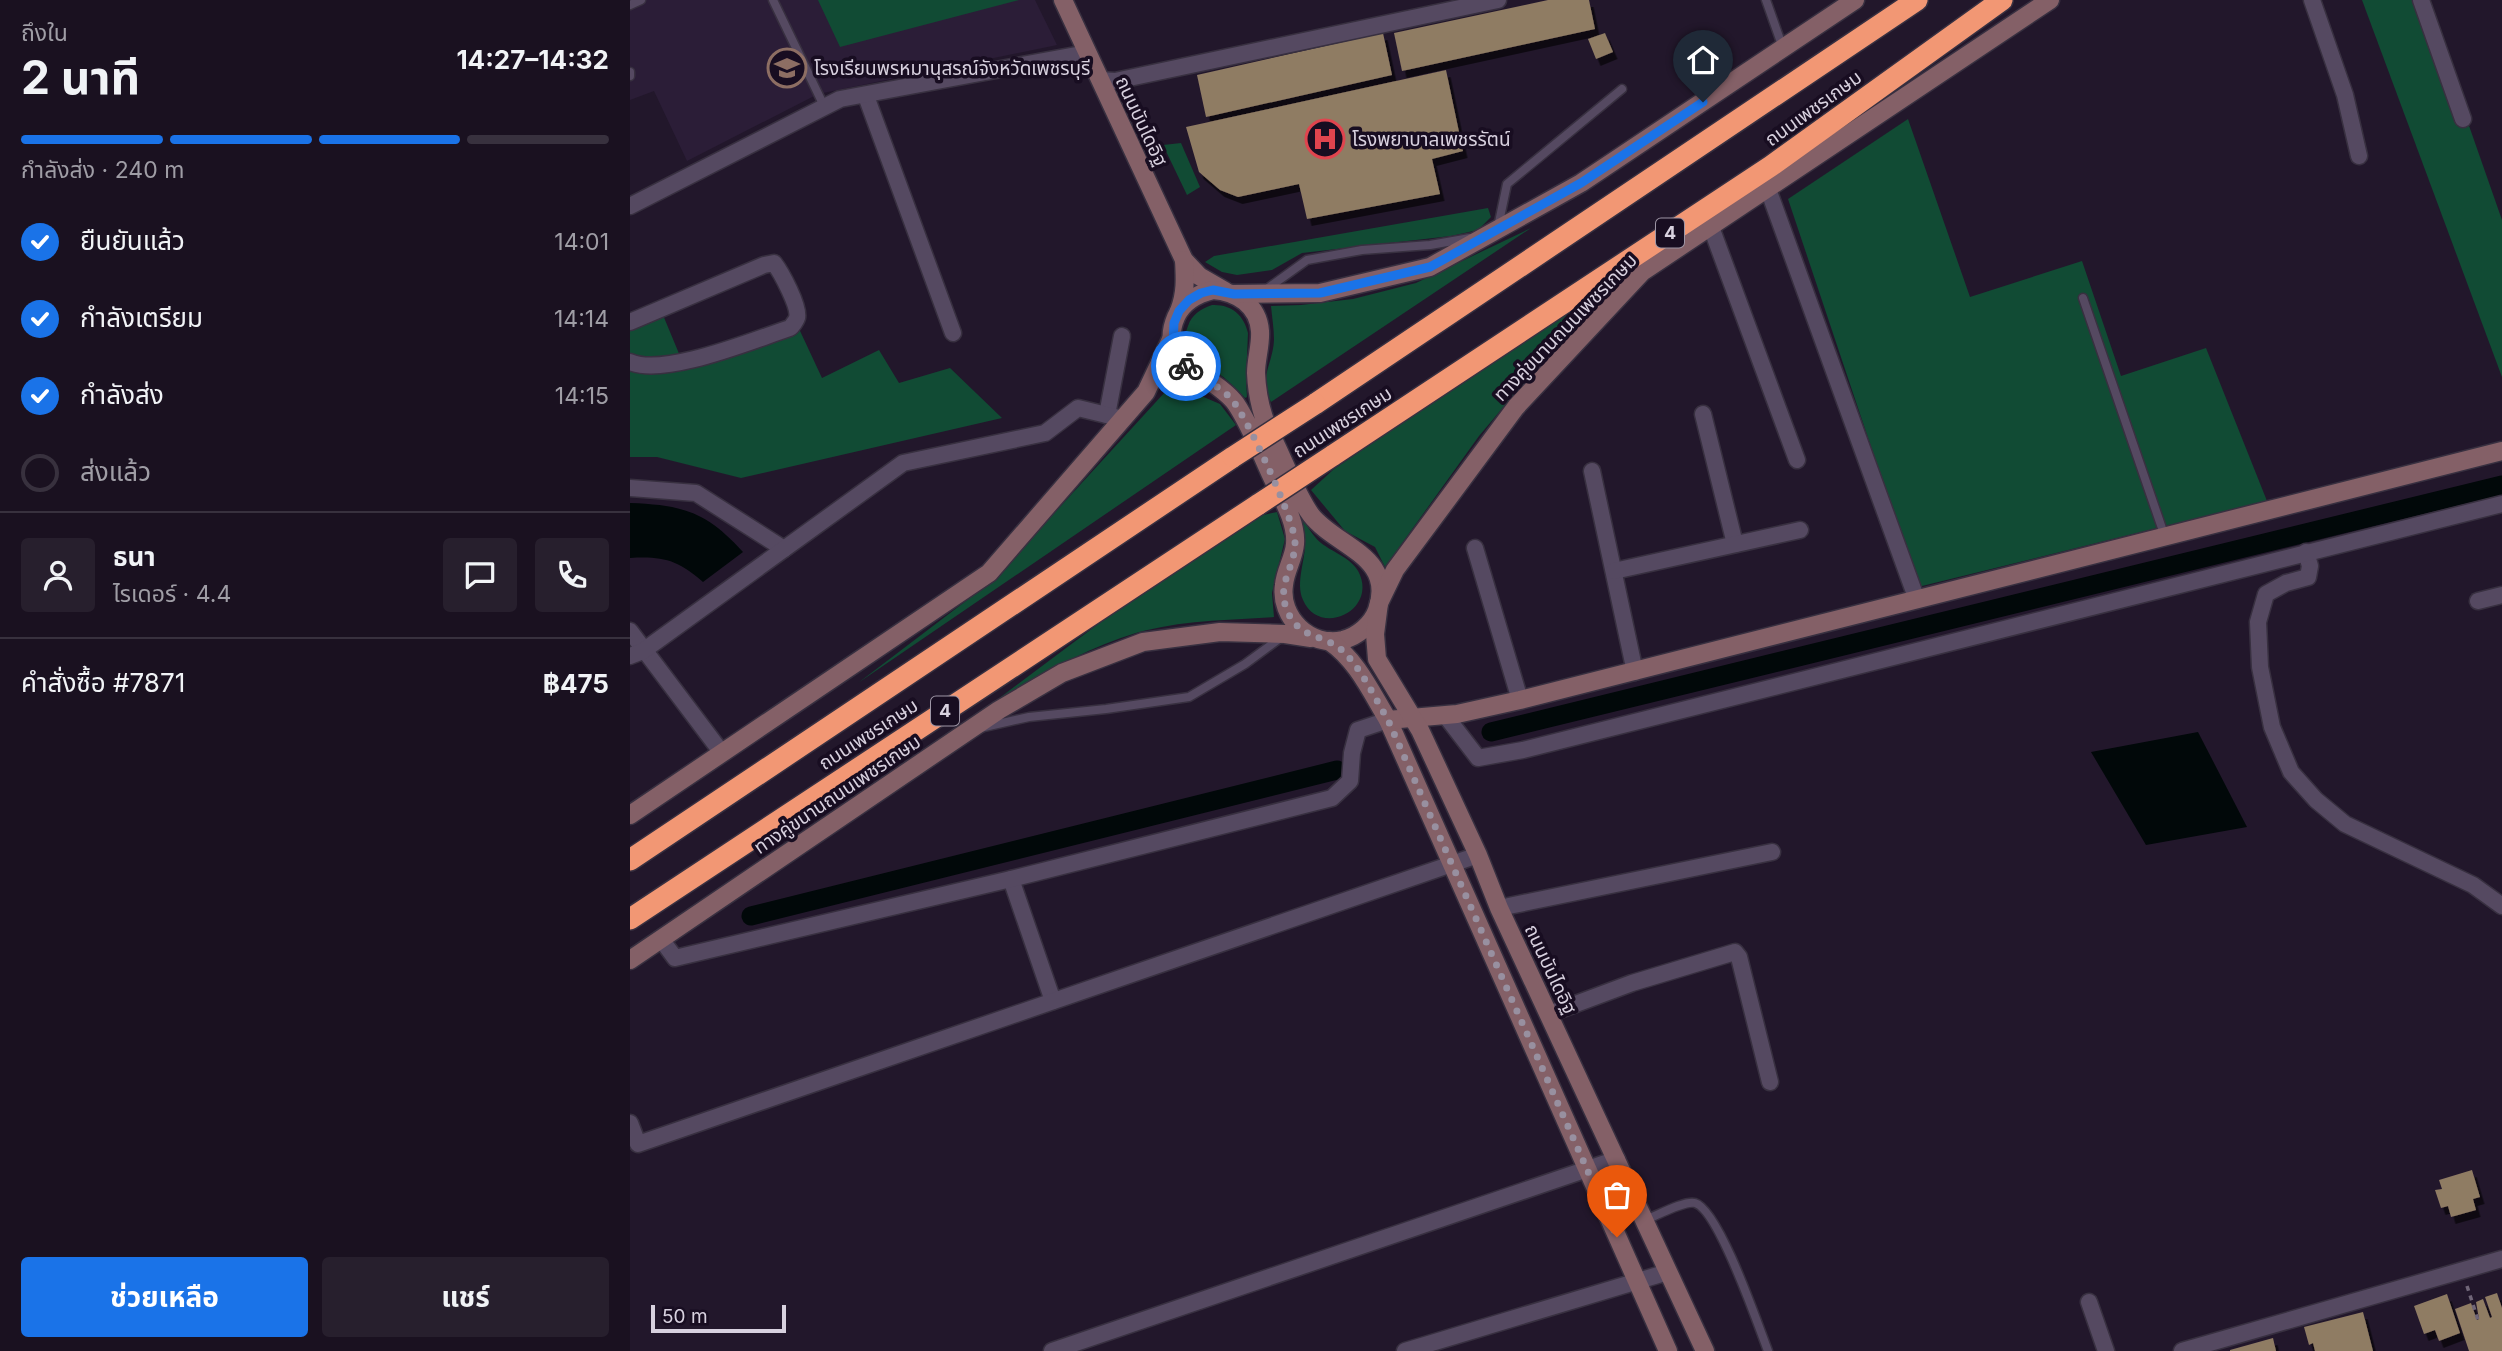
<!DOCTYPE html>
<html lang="th">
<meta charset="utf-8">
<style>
body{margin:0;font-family:Inter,"Noto Sans Thai",sans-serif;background:#271f2d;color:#f1f3f6;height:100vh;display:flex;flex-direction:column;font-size:26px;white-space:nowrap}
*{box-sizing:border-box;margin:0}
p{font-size:23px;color:#9f9da5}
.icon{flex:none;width:38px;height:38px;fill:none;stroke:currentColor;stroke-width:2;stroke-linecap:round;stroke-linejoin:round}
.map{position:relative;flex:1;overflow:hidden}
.side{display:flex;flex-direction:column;background:#1a1120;width:630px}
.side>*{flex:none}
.scale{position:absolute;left:21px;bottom:18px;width:135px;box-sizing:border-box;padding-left:7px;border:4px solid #d8d1df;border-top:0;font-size:19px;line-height:24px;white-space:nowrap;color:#d8d1df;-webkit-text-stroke:5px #180d21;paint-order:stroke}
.pin{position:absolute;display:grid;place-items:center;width:60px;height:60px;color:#fff;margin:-72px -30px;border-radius:50% 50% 50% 0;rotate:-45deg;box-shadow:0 0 7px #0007}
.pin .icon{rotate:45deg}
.courier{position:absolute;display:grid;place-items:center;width:70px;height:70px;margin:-35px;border:5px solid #1a73e8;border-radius:50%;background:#fff;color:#222;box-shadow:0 2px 9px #0007}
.headline em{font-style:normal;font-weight:700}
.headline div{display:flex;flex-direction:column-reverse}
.headline{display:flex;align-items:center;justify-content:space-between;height:119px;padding:0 21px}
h1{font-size:46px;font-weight:700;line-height:52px}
.bar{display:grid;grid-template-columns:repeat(4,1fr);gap:10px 7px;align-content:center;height:84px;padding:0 21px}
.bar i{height:9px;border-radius:5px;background:#38313e}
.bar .current{background:#1a73e8}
.bar p{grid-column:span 4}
.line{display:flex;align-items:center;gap:18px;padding:0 21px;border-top:2px solid #38313e}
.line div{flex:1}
.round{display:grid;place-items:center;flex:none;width:74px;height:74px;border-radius:7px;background:#271f2d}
ol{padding:0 21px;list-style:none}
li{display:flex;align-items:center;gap:21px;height:77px}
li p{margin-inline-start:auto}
li .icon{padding:7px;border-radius:50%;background:#1a73e8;color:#fff;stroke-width:4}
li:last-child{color:#9f9da5}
li i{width:38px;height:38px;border:4px solid #38313e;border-radius:50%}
.primary-button{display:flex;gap:14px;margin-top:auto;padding:14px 21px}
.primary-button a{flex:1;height:80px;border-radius:7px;background:#1a73e8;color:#fff;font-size:28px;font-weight:700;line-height:80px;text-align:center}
.primary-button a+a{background:#271f2d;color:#f1f3f6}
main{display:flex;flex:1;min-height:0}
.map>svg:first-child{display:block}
.built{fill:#2b1d37}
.green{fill:#114b34}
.water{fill:#010809}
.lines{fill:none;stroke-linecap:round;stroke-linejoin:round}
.canal{stroke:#010809;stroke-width:19}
.building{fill:#8f7b64;filter:url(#shadow)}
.lane-casing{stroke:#383040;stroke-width:11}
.street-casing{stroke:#383040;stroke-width:19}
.secondary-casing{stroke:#383040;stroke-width:21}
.highway-casing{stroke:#383040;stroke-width:24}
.path{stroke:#706678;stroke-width:3.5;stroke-dasharray:5 5;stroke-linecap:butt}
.lane{stroke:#554961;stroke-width:8}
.street{stroke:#554961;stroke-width:16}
.secondary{stroke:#846067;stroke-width:18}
.highway{stroke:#f29774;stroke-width:21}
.highway-bridge-casing{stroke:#383040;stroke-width:24;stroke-linecap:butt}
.highway-bridge{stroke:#f29774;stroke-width:21}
.done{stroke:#9890a0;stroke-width:7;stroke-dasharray:0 12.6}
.route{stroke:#1a73e8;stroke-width:9}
.labels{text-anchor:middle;stroke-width:7;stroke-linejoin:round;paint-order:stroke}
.shield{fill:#180d21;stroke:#9e96a6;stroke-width:2}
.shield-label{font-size:18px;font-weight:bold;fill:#d8d1df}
.poi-label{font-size:19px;fill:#d8d1df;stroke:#180d21;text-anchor:start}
.street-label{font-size:19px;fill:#d8d1df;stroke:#180d21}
</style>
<main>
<section class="side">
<div class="headline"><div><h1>2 นาที</h1><p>ถึงใน</p></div><em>14:27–14:32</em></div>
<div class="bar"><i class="current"></i><i class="current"></i><i class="current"></i><i></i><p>กำลังส่ง · 240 m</p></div>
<ol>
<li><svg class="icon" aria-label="check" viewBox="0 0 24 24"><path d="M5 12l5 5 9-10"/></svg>ยืนยันแล้ว<p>14:01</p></li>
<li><svg class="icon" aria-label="check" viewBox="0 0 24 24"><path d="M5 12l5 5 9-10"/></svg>กำลังเตรียม<p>14:14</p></li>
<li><svg class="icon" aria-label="check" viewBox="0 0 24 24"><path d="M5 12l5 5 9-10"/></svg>กำลังส่ง<p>14:15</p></li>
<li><i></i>ส่งแล้ว</li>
</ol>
<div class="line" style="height:126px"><a class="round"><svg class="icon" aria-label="person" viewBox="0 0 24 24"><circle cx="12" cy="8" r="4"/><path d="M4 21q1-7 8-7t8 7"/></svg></a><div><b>ธนา</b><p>ไรเดอร์ · 4.4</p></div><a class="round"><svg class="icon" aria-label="chat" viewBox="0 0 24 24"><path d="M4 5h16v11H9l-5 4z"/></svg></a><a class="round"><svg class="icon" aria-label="phone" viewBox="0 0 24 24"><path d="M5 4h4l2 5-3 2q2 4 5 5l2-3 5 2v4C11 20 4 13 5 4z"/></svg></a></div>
<div class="line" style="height:91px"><div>คำสั่งซื้อ #7871</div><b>฿475</b></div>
<div class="primary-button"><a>ช่วยเหลือ</a><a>แชร์</a></div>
</section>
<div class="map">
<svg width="1872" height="1351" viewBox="0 0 1872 1351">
<defs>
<filter id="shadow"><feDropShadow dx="4.5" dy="7" stdDeviation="0" flood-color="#0009"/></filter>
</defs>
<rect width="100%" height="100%" fill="#22172b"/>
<path class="built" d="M0 0H405L427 45 188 94 57 161 24 91 0 100Z"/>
<g class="green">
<path d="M188 0H389L210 47Z"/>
<path d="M1732 0H1795L1872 220V377Z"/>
<path d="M1278 119 1340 297 1452 261 1491 376 1576 348 1637 501 1288 587 1158 199Z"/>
<path d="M551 143 570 187 557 195 533 145Z"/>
<path d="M858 208 861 217 848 230 821 236 672 253 642 270 607 275 592 272 575 262 584 256Z"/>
<path d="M901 228 641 402C628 377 643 364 644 340 644 329 642 317 641 306L671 305 723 299 786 283Z"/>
<path d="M1029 248 918 354 849 436 755 567 745 547 715 531 681 490 704 469Z"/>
<path d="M28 303 50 356 164 318 192 378 249 350 269 383 320 368 372 418 111 478 27 457H0V315Z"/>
<path d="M582 305C601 304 614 315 618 333L616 379 617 397 615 398C606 388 597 379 586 372 568 361 548 350 558 326 562 314 571 309 582 305Z"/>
<path d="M555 389 590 404 606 425 228 683 349 591 385 556 535 392Z"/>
<path d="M668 509C673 518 678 529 685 537 697 552 723 556 730 575 745 612 689 637 673 600 665 582 676 560 675 541 674 531 670 520 668 509Z"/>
<path d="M647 512 655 539 642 593 644 617C598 620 550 620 506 633 445 651 392 687 340 720L515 589 629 516Z"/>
</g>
<g class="water">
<path d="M0 503C53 505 77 512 113 552L73 582C48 560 33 556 0 558Z"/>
<path d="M1568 732 1617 827 1516 845 1461 752Z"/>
</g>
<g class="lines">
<g class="canal">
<path d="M861 732 1872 485"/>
<path d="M121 916 707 770"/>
</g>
</g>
<g class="building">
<path d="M918 0H959L965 29 772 71 764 33Z"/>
<path d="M753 33 762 75 576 117 567 75Z"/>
<path d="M975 33 983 52 966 59 958 39Z"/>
<path d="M816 70 833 151 802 159 810 194 677 219 669 184 608 197 590 190 569 172 556 127Z"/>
<path d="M1842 1170 1850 1197 1843 1199 1846 1210 1821 1217 1818 1206 1811 1208 1805 1190 1812 1189 1809 1180Z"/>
<path d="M1867 1293 1872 1308V1351H1839L1825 1309 1841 1303 1847 1320 1849 1319 1846 1302 1853 1299 1860 1318 1862 1317 1855 1297Z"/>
<path d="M1817 1294 1830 1333 1809 1341 1805 1330 1794 1334 1784 1306Z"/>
<path d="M1733 1312 1743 1351H1685L1683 1343 1679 1345 1674 1327Z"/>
<path d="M1643 1338 1646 1351H1600V1350Z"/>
</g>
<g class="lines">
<defs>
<g id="lane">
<path d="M143 0 194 106"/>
<path d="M1136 0 1153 48"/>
<path d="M0 5 11 0"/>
<path d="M0 72V76"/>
<path d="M868 227 877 184 992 89"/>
<path d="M634 291 677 260 732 250 800 245 840 238"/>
<path d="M1453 298 1535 537"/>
<path d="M350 728 399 717 476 709 559 697 615 664 653 636"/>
<path d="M1015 1220C1026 1216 1055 1200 1065 1203 1089 1210 1128 1325 1138 1351"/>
</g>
<g id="street">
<path d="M1682 0 1715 95 1729 156"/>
<path d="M1791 0 1833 119"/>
<path d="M470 80 485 81 868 0"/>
<path d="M236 96 323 333"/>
<path d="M1138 189 1287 600"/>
<path d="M0 206 210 99 457 53"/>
<path d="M1081 227 1167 460"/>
<path d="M0 322 134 265 144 263C151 272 170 307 167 318 167 319 161 328 160 328 123 340 35 377 0 362"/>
<path d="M1073 414 1105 544"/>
<path d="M477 415 492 336"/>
<path d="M962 471 1005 672"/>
<path d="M0 488 66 493 154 549"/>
<path d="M845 548 890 700"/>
<path d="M1676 552 1680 566 1678 577 1656 583 1636 594 1628 622 1630 667 1642 727 1661 772 1686 800 1715 824 1843 885 1872 906"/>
<path d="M984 571 1170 530"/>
<path d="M1848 601 1872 595"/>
<path d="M0 631 92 753"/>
<path d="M0 656 13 651 273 463 415 433 448 408 493 419"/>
<path d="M815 715 848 758 893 750 1872 504"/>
<path d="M381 879 423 1001"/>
<path d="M869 908 1142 852"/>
<path d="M31 939 45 958 381 879 702 798 720 781 722 753 728 730 758 720"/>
<path d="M919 1014 1002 983 1105 952 1109 957 1140 1082"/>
<path d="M0 1123 8 1144 848 855"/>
<path d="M1459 1302 1476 1351"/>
<path d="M422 1351 987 1159"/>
<path d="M775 1351 1038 1272"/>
<path d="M1552 1351 1872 1259"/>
</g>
<g id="secondary">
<path d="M433 0 554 260 569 276 595 291"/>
<path d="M583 290C607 292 628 305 630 331 631 345 626 359 626 373 627 397 632 418 643 439 654 461 667 496 681 515 706 547 766 556 747 610 742 624 728 636 713 640 680 648 649 617 654 585 655 571 664 558 665 544 667 521 650 495 641 475 630 451 620 425 606 404 585 374 525 366 546 317 553 301 567 294 583 290Z"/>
<path d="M604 294 690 293 800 267 951 183 1225 0"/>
<path d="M549 311C556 293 555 278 554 260"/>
<path d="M699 641C727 660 741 692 758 720L1038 1351"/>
<path d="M758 720 827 714 890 700 1872 451"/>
<path d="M0 815 359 573 516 392 543 335"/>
<path d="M0 960 369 710 432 673 513 642 590 632 655 634 681 638"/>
<path d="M1075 1351 869 908 848 855 790 730 747 659 745 634 749 603 765 570 886 407 1012 272 1420 0"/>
</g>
<g id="highway">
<path d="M685 404 1287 0"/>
<path d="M702 456 1141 166 1372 0"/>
<path d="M0 860 603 457"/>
<path d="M0 919 629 504"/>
</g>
</defs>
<use href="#lane" class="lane-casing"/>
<use href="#street" class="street-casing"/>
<use href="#secondary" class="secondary-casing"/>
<use href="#highway" class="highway-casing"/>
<path class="path" d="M1837 1286 1848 1320"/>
<use href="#lane" class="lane"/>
<use href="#street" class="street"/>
<use href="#secondary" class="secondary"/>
<use href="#highway" class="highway"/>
<defs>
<g id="highway-bridge">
<path d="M603 457 685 404"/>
<path d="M629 504 702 456"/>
</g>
</defs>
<use href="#highway-bridge" class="highway-bridge-casing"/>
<use href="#highway-bridge" class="highway-bridge"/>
</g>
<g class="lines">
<path class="done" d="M556 366C571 380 589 384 603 401 617 418 666 522 665 543 665 567 646 585 657 610 669 641 696 633 715 653 733 672 745 698 758 720L987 1237"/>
<path class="route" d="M556 366 551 360 543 344 544 323 549 311 559 300 571 293 583 290 604 294 690 293 800 267 951 183 1073 102"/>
</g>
<defs>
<symbol id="school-ring" viewBox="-11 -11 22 22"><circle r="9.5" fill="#180d21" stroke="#8d6e63" stroke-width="1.5"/><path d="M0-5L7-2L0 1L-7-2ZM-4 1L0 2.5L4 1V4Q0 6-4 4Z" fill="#8d6e63"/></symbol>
<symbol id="hospital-ring" viewBox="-11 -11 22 22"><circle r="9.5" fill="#180d21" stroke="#e0444e" stroke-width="1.5"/><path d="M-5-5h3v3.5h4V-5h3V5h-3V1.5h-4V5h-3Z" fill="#e0444e"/></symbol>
</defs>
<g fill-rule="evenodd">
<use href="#school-ring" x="135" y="46" width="44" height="44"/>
<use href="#hospital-ring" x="673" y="117" width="44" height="44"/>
</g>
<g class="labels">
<g class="shield">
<rect x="1026" y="218.5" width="28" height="29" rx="5"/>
<rect x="301" y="696.5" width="28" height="29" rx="5"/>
</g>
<g class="shield-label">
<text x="1040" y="239">4</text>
<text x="315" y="717">4</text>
</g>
<g class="poi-label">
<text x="184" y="75">โรงเรียนพรหมานุสรณ์จังหวัดเพชรบุรี</text>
<text x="722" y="146">โรงพยาบาลเพชรรัตน์</text>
</g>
<g class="street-label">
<text transform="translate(1183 108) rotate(-36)" y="7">ถนนเพชรเกษม</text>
<text transform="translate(512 121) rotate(65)" y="7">ถนนบันไดอิฐ</text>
<text transform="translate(935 327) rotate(-46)" y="7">ทางคู่ขนานถนนเพชรเกษม</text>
<text transform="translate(712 422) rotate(-33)" y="7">ถนนเพชรเกษม</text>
<text transform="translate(238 734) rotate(-33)" y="7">ถนนเพชรเกษม</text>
<text transform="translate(207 794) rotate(-34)" y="7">ทางคู่ขนานถนนเพชรเกษม</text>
<text transform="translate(921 969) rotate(65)" y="7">ถนนบันไดอิฐ</text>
</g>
</g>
</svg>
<div class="scale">50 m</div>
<div class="pin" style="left:987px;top:1237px;background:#ea580c"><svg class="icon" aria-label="bag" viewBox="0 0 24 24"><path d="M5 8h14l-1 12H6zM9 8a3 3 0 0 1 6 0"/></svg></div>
<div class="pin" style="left:1073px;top:102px;background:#1f2937"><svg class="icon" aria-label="home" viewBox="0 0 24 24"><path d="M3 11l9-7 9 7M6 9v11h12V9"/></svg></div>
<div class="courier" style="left:556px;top:366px"><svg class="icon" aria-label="bike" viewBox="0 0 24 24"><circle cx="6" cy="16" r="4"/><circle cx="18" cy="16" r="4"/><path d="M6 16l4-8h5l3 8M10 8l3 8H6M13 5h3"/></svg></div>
</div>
</main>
